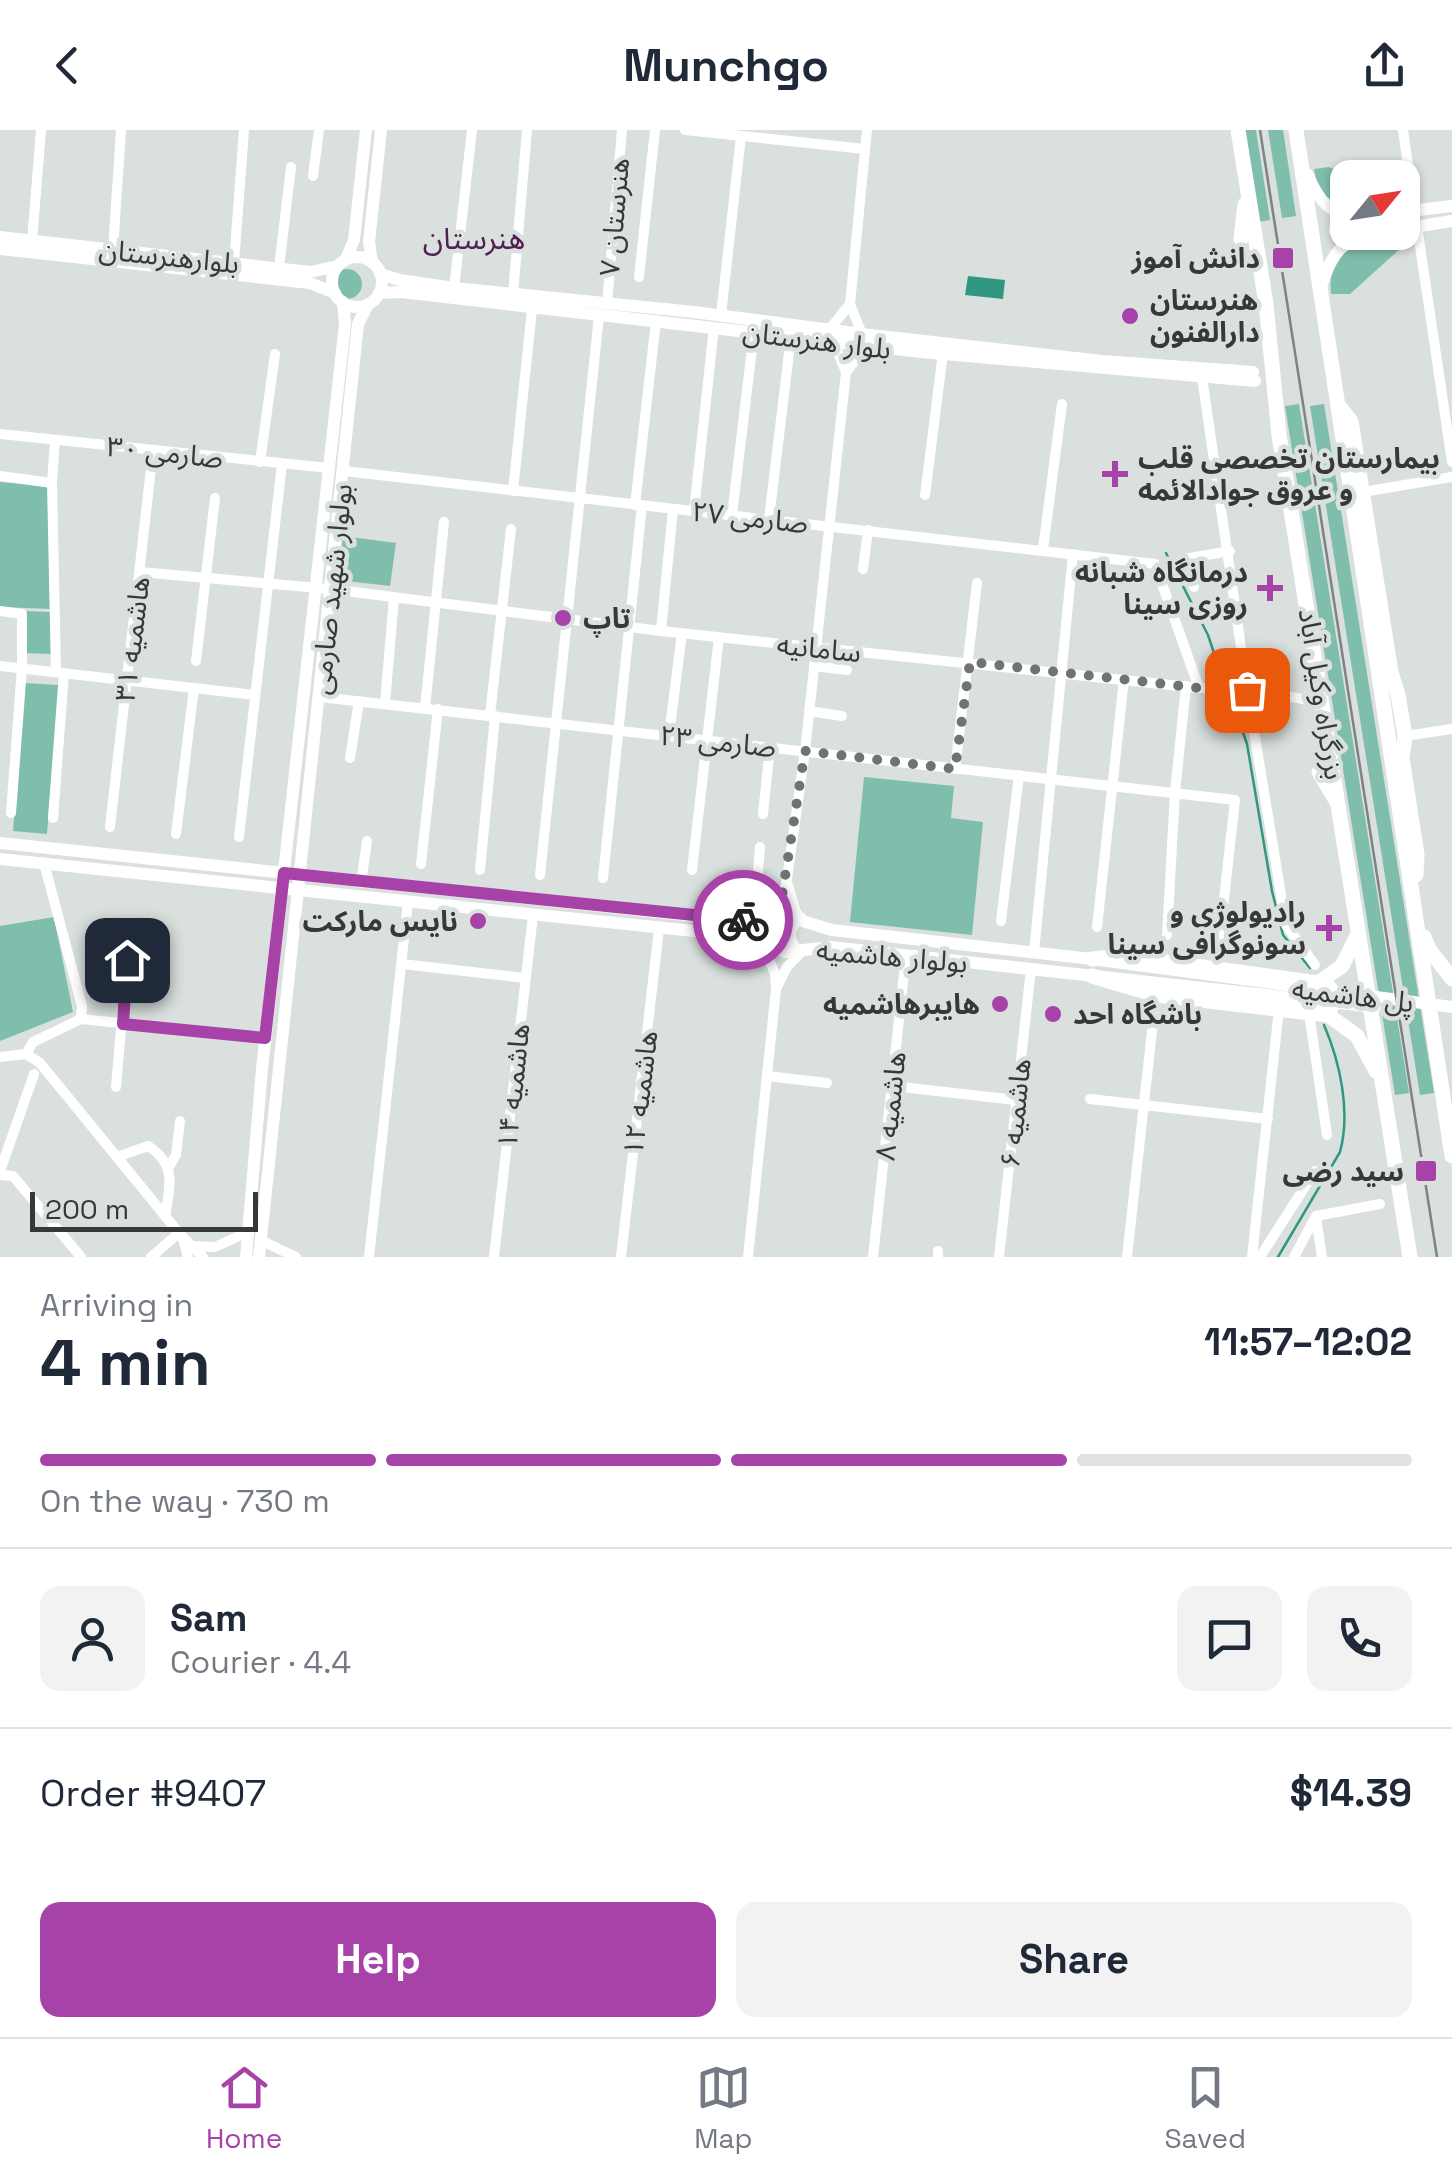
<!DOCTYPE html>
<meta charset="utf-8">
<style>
body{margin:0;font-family:"Space Grotesk","Noto Sans Arabic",sans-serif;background:#f2f2f3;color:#1f2937;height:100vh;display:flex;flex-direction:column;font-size:38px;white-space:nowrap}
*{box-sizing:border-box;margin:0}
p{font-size:32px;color:#747a83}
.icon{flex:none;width:55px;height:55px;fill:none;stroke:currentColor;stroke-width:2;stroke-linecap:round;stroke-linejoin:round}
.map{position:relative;height:1127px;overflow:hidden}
.sheet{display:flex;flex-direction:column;background:#fff;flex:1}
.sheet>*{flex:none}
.needle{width:65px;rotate:60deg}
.fabs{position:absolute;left:1330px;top:30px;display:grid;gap:20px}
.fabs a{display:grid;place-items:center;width:90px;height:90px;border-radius:20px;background:#fff;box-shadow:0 2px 8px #0004;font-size:50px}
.scale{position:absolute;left:30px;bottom:25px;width:228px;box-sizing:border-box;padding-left:10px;border:5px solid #363938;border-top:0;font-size:28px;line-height:35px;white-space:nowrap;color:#363938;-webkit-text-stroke:8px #d9e0de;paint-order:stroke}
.pin{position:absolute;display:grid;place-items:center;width:85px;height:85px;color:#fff;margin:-42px;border-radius:20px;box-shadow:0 5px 15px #0006}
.courier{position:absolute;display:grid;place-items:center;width:100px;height:100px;margin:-50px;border:8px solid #a742a8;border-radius:50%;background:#fff;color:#222;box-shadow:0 2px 12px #0007}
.summary em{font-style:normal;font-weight:700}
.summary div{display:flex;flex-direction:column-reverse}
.summary{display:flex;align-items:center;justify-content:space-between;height:170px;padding:0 40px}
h1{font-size:65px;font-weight:700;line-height:75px}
.bar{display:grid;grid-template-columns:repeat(4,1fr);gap:15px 10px;align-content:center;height:120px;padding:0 40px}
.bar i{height:12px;border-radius:8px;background:#e0e1e3}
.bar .selected{background:#a742a8}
.bar p{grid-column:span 4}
.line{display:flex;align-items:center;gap:25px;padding:0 40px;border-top:2px solid #e0e1e3}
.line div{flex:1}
.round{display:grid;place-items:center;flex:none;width:105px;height:105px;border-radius:20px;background:#f2f2f3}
.cta{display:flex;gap:20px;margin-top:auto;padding:20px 40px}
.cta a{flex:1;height:115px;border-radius:20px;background:#a742a8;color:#fff;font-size:40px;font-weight:700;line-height:115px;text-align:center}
.cta a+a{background:#f2f2f3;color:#1f2937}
header{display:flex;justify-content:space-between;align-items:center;height:130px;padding:0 40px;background:#fff;font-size:45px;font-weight:700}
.tabs{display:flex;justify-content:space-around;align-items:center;height:140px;border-top:2px solid #e0e1e3;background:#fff;font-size:28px;color:#747a83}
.tabs a{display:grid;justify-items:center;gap:5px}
.tabs .selected{color:#a742a8}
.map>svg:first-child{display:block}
.green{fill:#7fbdad}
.water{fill:#319783}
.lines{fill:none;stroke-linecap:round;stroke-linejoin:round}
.stream{stroke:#319783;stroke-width:2.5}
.minor{stroke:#fff;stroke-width:10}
.major{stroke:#fff;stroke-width:12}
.highway{stroke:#fff;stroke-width:15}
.tram{stroke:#7f8382;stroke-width:2.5}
.done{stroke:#6f7372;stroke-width:10;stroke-dasharray:0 18}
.route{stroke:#a742a8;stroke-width:12}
.poi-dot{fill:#a742a8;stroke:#d9e0de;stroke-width:4}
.labels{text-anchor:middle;stroke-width:9;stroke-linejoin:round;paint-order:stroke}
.street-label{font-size:28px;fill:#363938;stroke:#d9e0de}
.poi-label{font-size:28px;font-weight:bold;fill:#363938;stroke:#d9e0de;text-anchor:end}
.neighbourhood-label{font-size:30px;fill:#512051;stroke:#d9e0de}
</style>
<header><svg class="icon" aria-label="back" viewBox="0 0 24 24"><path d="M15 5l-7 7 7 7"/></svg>Munchgo<svg class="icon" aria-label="share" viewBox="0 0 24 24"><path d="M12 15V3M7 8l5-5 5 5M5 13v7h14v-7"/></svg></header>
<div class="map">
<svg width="1452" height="1127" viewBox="0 0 1452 1127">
<rect width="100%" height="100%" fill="#d9e0de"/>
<g class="green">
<path d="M1242 0H1256L1270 90 1257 92Z"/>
<path d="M1268 0H1283L1296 86 1282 88Z"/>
<path d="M1329 37 1352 47 1348 48 1347 80C1325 75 1318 60 1314 39Z"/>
<path d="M1411 104 1412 108 1350 164H1331C1326 111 1371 111 1411 104Z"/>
<circle cx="347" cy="154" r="15"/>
<path d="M1299 274 1409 963 1395 965 1285 276Z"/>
<path d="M1324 274 1434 963 1420 965 1310 276Z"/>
<path d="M0 352 48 356 50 479 0 477Z"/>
<path d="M343 406 396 413 390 456 346 451 340 440Z"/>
<path d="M25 481 50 482 51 524 24 523Z"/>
<path d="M24 553 59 555 47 704 13 701Z"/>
<path d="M864 647 954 656 951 688 983 692 972 805 850 792Z"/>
<path d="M54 787 73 882 0 911V796Z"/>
</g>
<path class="water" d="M968 146 1005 150 1003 169 965 165Z"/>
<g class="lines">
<g class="stream">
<path d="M1166 423 1208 505 1224 553"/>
<path d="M1231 567 1247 614 1272 761 1283 805 1310 838"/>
<path d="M1278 1127 1340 1022C1351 982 1340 932 1324 895"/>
</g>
<g class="minor">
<path d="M685 0 865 19"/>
<path d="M1403 0 1412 63"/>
<path d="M313 46 319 0"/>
<path d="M1417 96 1452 332"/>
<path d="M32 111 41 0"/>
<path d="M113 120 121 0"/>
<path d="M234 133 244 0"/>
<path d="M279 138 291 37"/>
<path d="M639 147 655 0"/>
<path d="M454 158 472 0"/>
<path d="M513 164 527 0"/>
<path d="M607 174 622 0"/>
<path d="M721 185 741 6"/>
<path d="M829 200 850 174"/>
<path d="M862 204 850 174 867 0"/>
<path d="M846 242 867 216"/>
<path d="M1202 247 1247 559 1286 795 1315 835"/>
<path d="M0 304 329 338"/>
<path d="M55 310 52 353 56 542"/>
<path d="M260 332 275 224"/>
<path d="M344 341 1155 434 1199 558"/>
<path d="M0 346 52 353"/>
<path d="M513 361 532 179"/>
<path d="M1363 362 1452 347"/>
<path d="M925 365 943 223"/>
<path d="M635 375 656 191"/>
<path d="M694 381 714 197"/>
<path d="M732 385 754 202"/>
<path d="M769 389 789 223"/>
<path d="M1043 419 1062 274"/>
<path d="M863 439 868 400"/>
<path d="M140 442 330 459 661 501 1199 558 1247 559 1308 570"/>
<path d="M1194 457 1184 429 1230 421"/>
<path d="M0 481 22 484V538L11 683"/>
<path d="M661 501 673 379"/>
<path d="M196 531 215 368"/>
<path d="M0 536 255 565"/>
<path d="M814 536 847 540"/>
<path d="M320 567 1235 670 1220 805"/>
<path d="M385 573 394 468"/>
<path d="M425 578 444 392"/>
<path d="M809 581 842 586"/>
<path d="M490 585 511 399"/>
<path d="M669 605 682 503"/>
<path d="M1405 606 1452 599"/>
<path d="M350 628 359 571"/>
<path d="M955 639 977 453"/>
<path d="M763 684 770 617"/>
<path d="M53 688 64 543"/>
<path d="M110 697 153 321"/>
<path d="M176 704 194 558"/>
<path d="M239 707 282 334"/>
<path d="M44 733 82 876 81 889"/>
<path d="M421 734 438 579"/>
<path d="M480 740 495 586"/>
<path d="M692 740 719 507"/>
<path d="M540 745 599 186"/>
<path d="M603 748 642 375"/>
<path d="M361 753 367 711"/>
<path d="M788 755 796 782 806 793"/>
<path d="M767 787 781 772 787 749 805 621 846 242 833 211"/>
<path d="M754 790 760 717"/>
<path d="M1001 791 1019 645"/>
<path d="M1097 797 1124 549"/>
<path d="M1167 805 1175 662 1186 556"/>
<path d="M1034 822 1073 424"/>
<path d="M402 834 525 848"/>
<path d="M776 859 787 837 803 820"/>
<path d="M1309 883 1327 1005"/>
<path d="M26 924 40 933 179 1103 203 1127"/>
<path d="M0 927 26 924 33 912 81 889 265 908"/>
<path d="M767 946 827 953"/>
<path d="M892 956 1016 970"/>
<path d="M116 957 127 830"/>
<path d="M1090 969 1268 989"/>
<path d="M117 1027 148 1016C177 1034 170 1057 165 1086"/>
<path d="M169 1037 176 1025 180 991"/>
<path d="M0 1041 34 944"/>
<path d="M0 1045 13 1046 81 1127"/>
<path d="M1316 1086 1380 1074"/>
<path d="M1316 1087 1322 1127"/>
<path d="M183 1109 188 1127"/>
<path d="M260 1110 296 1127"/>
<path d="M191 1116 215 1117 248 1102"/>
<path d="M151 1127 179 1103"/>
<path d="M369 1127 408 772"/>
<path d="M494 1127 533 785"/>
<path d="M621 1127 659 799"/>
<path d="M748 1127 776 859 775 844 763 815"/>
<path d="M873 1127 906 825"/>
<path d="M938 1127V1121"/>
<path d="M999 1127 1031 839"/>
<path d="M1127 1127 1156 865"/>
<path d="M1252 1127 1279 879"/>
<path d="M1260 1127 1315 1041"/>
<path d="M1294 1127 1316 1086"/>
</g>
<g class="major">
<path d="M1307 44C1317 66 1324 78 1348 87"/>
<path d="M1402 82 1452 76"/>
<path d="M1346 87 1336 94 1335 101 1344 111H1350"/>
<path d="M1402 99 1452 91"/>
<path d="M0 107 310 142 338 136"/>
<path d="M0 119 310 153 335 163"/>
<circle cx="357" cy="152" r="25"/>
<path d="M346 129 354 110 366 0"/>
<path d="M372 132 369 112 381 0"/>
<path d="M380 144 400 150 454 158 694 182 862 204 1102 231 1253 242"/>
<path d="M1321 157C1332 122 1342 109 1379 102"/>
<path d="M379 163 401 162 921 222 1255 251"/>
<path d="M0 713 686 785 742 790 783 785 832 800 1092 829 1452 877"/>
<path d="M0 729 742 806 784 822 831 817 1375 877"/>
<path d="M796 820C787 809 788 799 798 789"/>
<path d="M246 1127 262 939 345 194 343 172"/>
<path d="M259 1127C290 816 324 505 358 194L368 174"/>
</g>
<g class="highway">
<path d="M1238 0 1266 174 1279 305 1410 1127"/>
<path d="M1296 0 1452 1026"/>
<path d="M1241 109 1245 74"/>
<path d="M1338 275 1351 291 1391 542 1398 565 1405 606 1402 628 1417 725 1416 745"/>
<path d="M1319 642 1335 669"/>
<path d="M1424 807 1429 819 1452 849"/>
<path d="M1092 829 1123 826 1318 853 1342 836 1358 804"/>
<path d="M1092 846 1156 865 1328 885 1357 906 1376 941"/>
<path d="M1318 853 1329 857 1335 868 1328 885"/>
</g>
<path class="tram" d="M1260 0 1437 1127"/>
</g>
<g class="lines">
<path class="done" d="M743 790 766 787 781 772 805 621 955 639 970 532 1199 558 1247 560"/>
<path class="route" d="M127 830 123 894 265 908 284 743 743 790"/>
</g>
<g class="poi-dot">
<rect x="1271" y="116" width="24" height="24" rx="5"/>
<circle cx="1130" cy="186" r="10"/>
<path d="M1110 329h10v10h10v10h-10v10h-10v-10h-10v-10h10z"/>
<path d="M1265 443h10v10h10v10h-10v10h-10v-10h-10v-10h10z"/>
<circle cx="563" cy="488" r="10"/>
<circle cx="478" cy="791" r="10"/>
<path d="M1324 783h10v10h10v10h-10v10h-10v-10h-10v-10h10z"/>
<circle cx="1000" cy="874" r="10"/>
<circle cx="1053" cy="884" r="10"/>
<rect x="1414" y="1029" width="24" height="24" rx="5"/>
</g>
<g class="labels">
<g class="street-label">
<text transform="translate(614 87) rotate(-85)" y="10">هنرستان ۷</text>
<text transform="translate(169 126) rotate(6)" y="10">بلوارهنرستان</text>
<text transform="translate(817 210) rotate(7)" y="10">بلوار هنرستان</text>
<text transform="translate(165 322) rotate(6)" y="10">صارمی ۳۰</text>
<text transform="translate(750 387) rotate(6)" y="10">صارمی ۲۷</text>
<text transform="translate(331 459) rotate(-84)" y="10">بولوار شهید صارمی</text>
<text transform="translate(132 509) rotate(-83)" y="10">هاشمیه ۳۱</text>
<text transform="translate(819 518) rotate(6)" y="10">سامانیه</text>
<text transform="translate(1322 564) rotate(81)" y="10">بزرگراه وکیل آباد</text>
<text transform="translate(718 611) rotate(6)" y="10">صارمی ۲۳</text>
<text transform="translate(892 826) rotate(5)" y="10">بولوار هاشمیه</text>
<text transform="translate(1353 865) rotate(7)" y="10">پل هاشمیه</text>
<text transform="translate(513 956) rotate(-84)" y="10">هاشمیه ۱۴</text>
<text transform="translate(640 963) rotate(-83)" y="10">هاشمیه ۱۲</text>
<text transform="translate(890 976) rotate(-84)" y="10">هاشمیه ۸</text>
<text transform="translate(1015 983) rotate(-84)" y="10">هاشمیه ۶</text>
</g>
<g class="poi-label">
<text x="1260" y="138">دانش آموز</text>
<text x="1150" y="180" text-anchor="start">هنرستان<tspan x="1150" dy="32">دارالفنون</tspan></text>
<text x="1138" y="338" text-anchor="start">بیمارستان تخصصی قلب<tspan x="1138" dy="32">و عروق جوادالائمه</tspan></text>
<text x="1248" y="452">درمانگاه شبانه<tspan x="1248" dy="32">روزی سینا</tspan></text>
<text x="583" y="498" text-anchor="start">تاپ</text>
<text x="1306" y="792">رادیولوژی و<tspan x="1306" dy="32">سونوگرافی سینا</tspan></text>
<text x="458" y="801">نایس مارکت</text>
<text x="980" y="884">هایبرهاشمیه</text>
<text x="1073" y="894" text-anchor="start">باشگاه احد</text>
<text x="1404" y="1051">سید رضی</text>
</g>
<g class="neighbourhood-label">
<text x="474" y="119">هنرستان</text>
</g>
</g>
</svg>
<div class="fabs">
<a><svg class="needle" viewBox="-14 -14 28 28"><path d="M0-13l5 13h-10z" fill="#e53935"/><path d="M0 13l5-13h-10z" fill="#747a83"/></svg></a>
</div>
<div class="scale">200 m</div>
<div class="pin" style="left:1247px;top:560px;background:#ea580c"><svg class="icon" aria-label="bag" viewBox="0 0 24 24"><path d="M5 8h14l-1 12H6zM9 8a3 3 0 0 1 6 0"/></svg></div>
<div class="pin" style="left:127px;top:830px;background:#1f2937"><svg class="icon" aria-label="home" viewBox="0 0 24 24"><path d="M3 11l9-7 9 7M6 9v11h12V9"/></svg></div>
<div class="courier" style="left:743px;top:790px"><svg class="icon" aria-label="bike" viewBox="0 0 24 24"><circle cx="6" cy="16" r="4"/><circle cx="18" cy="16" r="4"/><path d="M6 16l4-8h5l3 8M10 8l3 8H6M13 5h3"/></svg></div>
</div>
<section class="sheet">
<div class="summary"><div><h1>4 min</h1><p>Arriving in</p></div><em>11:57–12:02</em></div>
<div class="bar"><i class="selected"></i><i class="selected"></i><i class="selected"></i><i></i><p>On the way · 730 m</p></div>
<div class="line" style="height:180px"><a class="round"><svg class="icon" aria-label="person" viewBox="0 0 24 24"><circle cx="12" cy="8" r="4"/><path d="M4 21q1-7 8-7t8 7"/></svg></a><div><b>Sam</b><p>Courier · 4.4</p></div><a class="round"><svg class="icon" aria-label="chat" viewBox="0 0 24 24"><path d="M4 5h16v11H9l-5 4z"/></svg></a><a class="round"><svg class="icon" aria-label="phone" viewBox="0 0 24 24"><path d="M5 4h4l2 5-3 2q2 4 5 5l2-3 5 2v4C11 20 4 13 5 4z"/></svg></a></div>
<div class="line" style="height:130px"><div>Order #9407</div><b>$14.39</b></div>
<div class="cta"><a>Help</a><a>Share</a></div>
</section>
<nav class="tabs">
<a class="selected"><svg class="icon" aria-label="home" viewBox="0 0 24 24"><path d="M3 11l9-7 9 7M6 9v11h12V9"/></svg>Home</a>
<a><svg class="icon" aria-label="map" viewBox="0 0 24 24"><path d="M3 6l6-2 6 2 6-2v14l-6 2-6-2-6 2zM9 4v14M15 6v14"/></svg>Map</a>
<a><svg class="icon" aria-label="saved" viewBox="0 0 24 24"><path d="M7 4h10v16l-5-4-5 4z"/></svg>Saved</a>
</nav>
